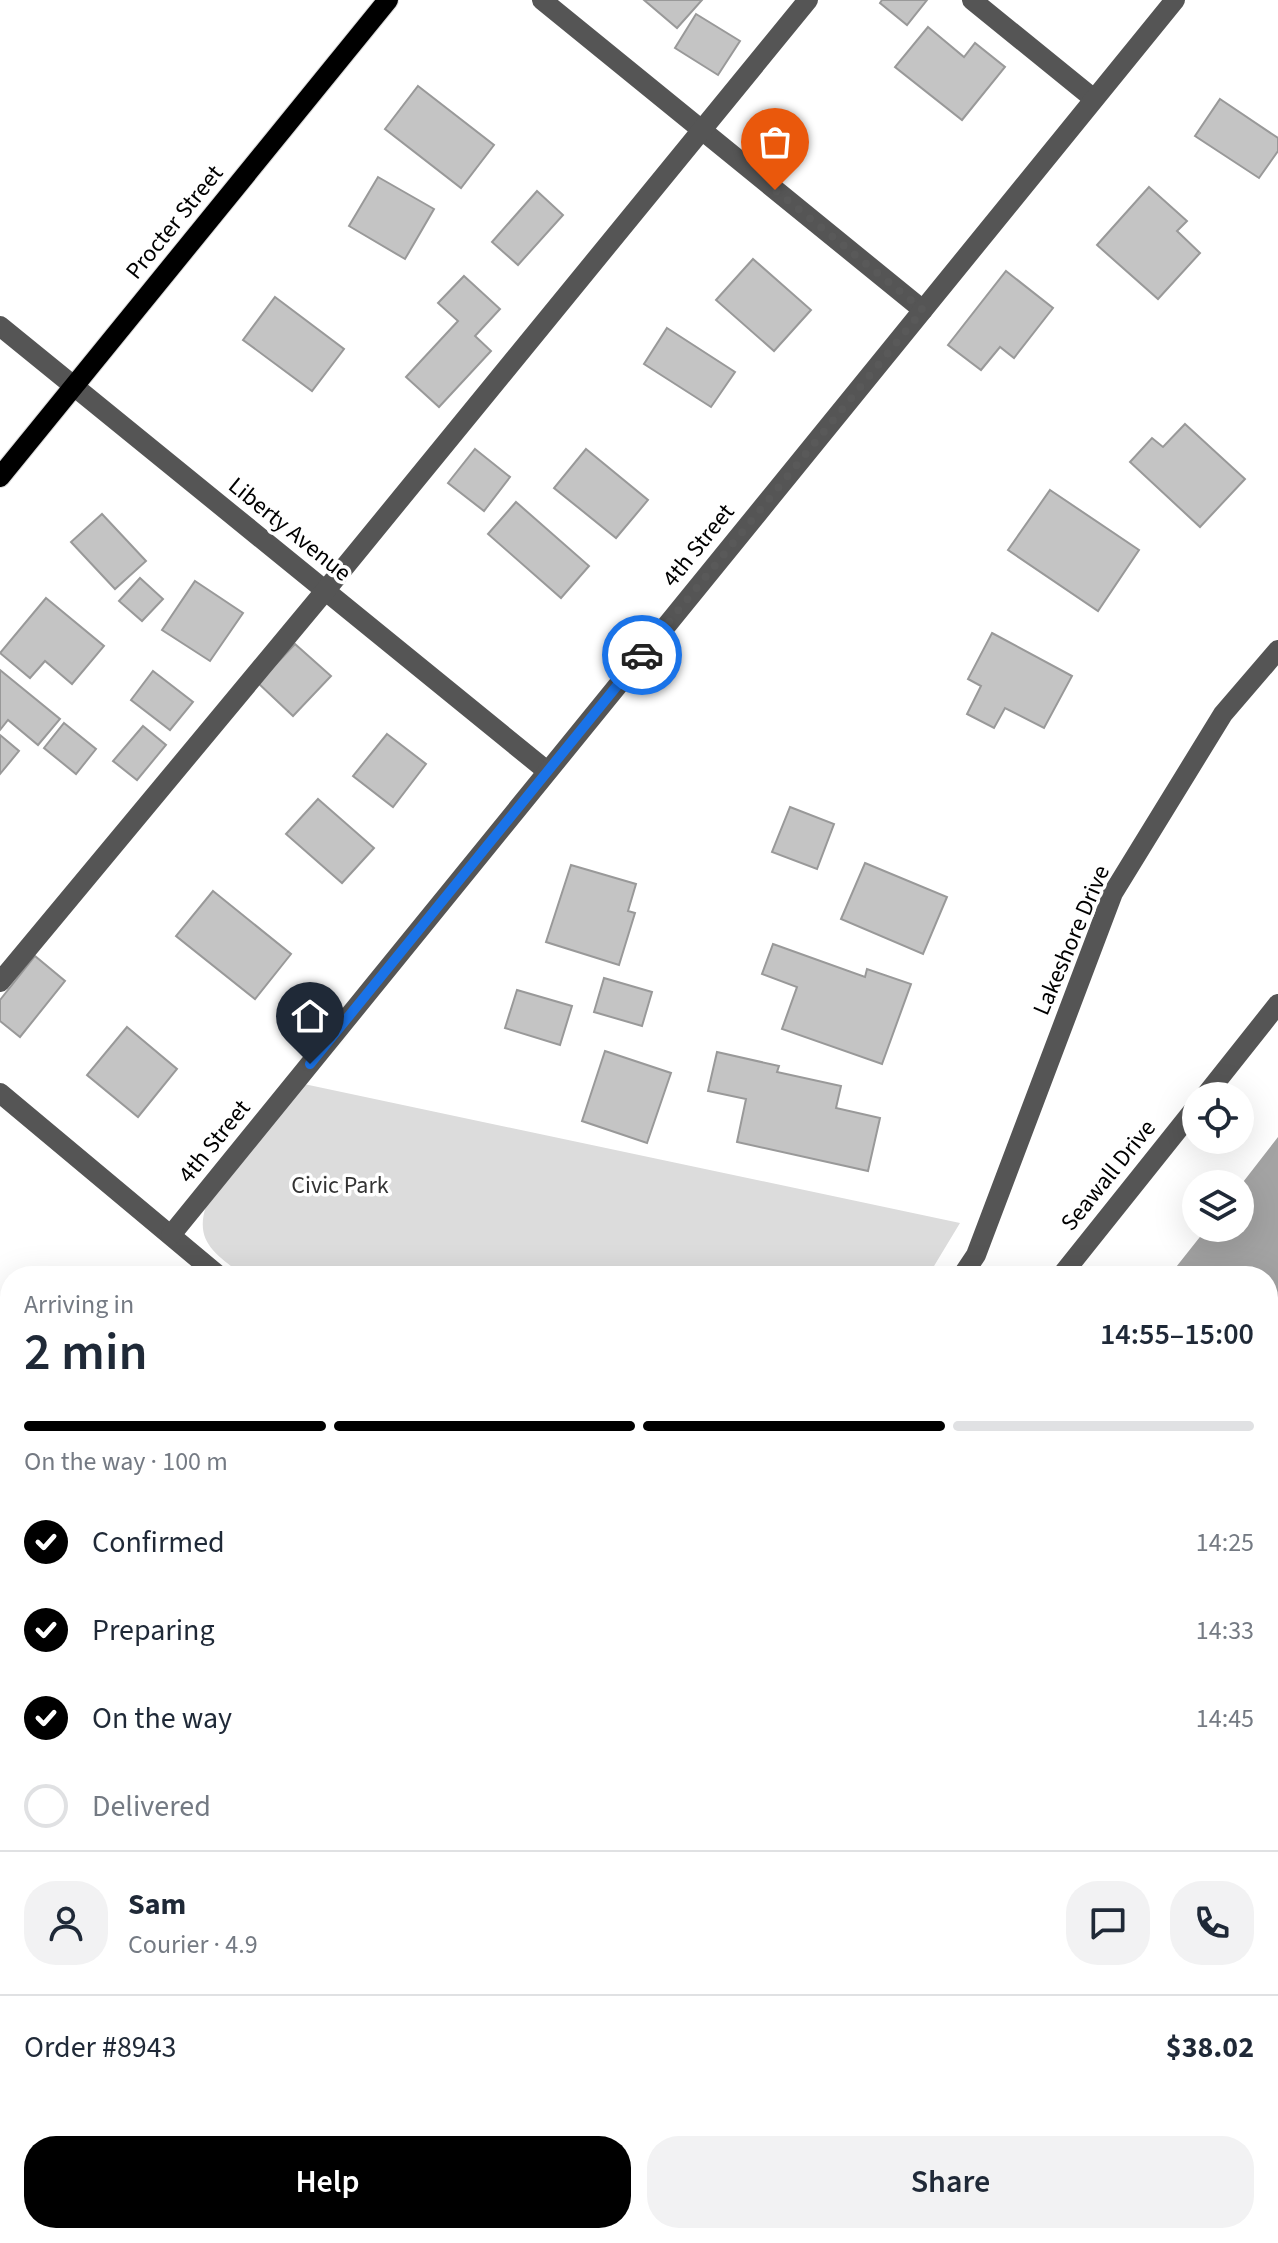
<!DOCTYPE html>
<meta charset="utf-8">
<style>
body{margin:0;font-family:"Source Sans 3",sans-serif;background:#f2f2f3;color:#1f2937;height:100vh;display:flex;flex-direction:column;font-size:30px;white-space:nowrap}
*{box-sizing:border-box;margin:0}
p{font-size:26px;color:#747a83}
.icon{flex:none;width:44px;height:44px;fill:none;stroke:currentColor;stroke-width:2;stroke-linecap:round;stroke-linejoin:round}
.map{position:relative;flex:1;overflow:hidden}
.panel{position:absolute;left:0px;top:1266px;width:1278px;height:978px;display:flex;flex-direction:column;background:#fff;border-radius:32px 32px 0 0;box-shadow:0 8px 32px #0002}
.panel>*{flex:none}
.buttons{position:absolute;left:1182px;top:1082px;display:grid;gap:16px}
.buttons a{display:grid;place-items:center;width:72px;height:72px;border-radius:50%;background:#fff;box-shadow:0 8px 32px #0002;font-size:40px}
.pin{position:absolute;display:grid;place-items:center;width:68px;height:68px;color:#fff;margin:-82px -34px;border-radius:50% 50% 50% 0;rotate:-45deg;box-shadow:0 0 8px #0007}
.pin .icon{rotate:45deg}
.courier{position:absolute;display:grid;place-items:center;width:80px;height:80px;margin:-40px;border:6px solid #1a73e8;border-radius:50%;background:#fff;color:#222;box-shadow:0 2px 10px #0007}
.overview em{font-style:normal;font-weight:600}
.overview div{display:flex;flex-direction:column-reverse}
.overview{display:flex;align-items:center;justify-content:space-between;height:136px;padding:0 24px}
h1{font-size:52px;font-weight:600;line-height:60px}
.bar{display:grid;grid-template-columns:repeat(4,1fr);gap:12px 8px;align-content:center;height:96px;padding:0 24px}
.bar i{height:10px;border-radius:6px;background:#e0e1e3}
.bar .on{background:#000}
.bar p{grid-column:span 4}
.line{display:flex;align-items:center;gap:20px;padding:0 24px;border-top:2px solid #e0e1e3}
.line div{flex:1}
.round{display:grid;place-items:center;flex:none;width:84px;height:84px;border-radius:32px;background:#f2f2f3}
ol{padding:0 24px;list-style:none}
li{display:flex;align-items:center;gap:24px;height:88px}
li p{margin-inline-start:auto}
li .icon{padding:8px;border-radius:50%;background:#000;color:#fff;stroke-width:4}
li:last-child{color:#747a83}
li i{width:44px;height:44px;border:4px solid #e0e1e3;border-radius:50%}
.primary-button{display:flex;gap:16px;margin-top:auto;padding:16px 24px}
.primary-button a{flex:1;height:92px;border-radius:32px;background:#000;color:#fff;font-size:32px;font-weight:600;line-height:92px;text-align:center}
.primary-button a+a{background:#f2f2f3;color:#1f2937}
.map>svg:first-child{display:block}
.green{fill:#dcdcdc}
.water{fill:#a3a3a3}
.building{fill:#c4c4c4;stroke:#999;stroke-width:2}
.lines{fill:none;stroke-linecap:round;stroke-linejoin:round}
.major-casing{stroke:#dbdbdb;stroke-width:22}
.minor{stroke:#555;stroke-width:20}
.major{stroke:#000;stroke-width:20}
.done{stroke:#595959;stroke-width:8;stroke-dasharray:0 14.4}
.route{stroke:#1a73e8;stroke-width:10}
.labels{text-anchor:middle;stroke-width:7;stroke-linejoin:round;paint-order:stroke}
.street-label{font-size:24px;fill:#000;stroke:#fff}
.park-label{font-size:24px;fill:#333;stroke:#fff}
</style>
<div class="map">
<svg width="1278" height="2243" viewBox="0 0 1278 2243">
<rect width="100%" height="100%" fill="#fff"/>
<path class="green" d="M304 1084 960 1223 928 1276H244C217 1255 194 1243 206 1206Z"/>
<path class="water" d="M1278 1137V2243H399L406 2234H1268V1276H1169L1207 1228H1240V1186Z"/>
<g class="building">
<path d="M644 0H702L677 28Z"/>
<path d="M882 0H927L907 25 880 3Z"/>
<path d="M696 14 740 41 718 75 675 48Z"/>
<path d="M928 27 964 57 975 43 1005 67 962 120 895 67Z"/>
<path d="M418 86 494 145 461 188 385 129Z"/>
<path d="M1220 99 1278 138V151L1259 178 1195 136Z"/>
<path d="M378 177 434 209 405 259 349 226Z"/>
<path d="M1149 187 1187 221 1177 231 1200 253 1158 299 1097 245Z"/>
<path d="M537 191 563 215 518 265 492 242Z"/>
<path d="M753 259 811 310 774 351 716 300Z"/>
<path d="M1006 271 1053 308 1014 358 1000 347 981 370 948 345Z"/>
<path d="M464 276 500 309 475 336 491 351 439 407 406 377 458 321 438 303Z"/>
<path d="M275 297 344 349 312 391 243 340Z"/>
<path d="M667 328 735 372 711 407 644 364Z"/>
<path d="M1185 424 1245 479 1200 527 1130 462 1152 438 1163 447Z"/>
<path d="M475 449 510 477 484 511 448 483Z"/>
<path d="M586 449 648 500 616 538 554 488Z"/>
<path d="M1050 490 1139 550 1098 611 1008 550Z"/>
<path d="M516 502 589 566 561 598 488 534Z"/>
<path d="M102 514 146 561 115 589 71 542Z"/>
<path d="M140 578 163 599 142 621 119 601Z"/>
<path d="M195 581 243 613 210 661 162 630Z"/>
<path d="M46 598 104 646 72 684 45 661 30 678 0 653Z"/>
<path d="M992 633 1072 676 1044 728 1005 708 994 728 967 714 981 686 968 679Z"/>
<path d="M295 644 331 676 293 716 258 683Z"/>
<path d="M0 670 60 719 38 745 8 720 0 730Z"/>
<path d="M153 671 193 702 170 730 131 700Z"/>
<path d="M64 723 96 749 76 774 44 748Z"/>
<path d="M143 726 166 745 137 780 113 761Z"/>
<path d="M387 734 426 764 393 807 353 776Z"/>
<path d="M0 735 19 751 0 774Z"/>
<path d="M318 799 374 848 342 883 286 834Z"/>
<path d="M790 807 834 824 817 869 772 852Z"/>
<path d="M865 863 947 897 923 954 841 919Z"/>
<path d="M571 865 636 884 628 911 635 913 619 965 546 942Z"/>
<path d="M213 891 291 954 255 999 176 936Z"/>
<path d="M773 944 865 977 867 969 911 984 882 1064 782 1029 797 987 762 974Z"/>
<path d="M35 956 65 981 20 1037 0 1021V1000Z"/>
<path d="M604 978 652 992 642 1026 594 1012Z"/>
<path d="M517 990 572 1006 560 1045 505 1028Z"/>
<path d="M127 1027 177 1069 138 1117 87 1075Z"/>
<path d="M605 1051 671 1073 647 1143 582 1121Z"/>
<path d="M717 1052 779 1066 777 1072 841 1086 836 1108 880 1118 868 1171 737 1142 746 1099 708 1091Z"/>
<path d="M10 1506V1542L0 1533V1517Z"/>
<path d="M10 1562V1601L3 1608 0 1605V1573Z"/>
</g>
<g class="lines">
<defs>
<path id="major" d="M0 477 388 0"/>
</defs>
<use href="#major" class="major-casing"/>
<g class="minor">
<path d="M542 0 923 310"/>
<path d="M972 0 1094 99"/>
<path d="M0 326 547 771"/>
<path d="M0 982 325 591 808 0"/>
<path d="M0 1093 219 1276"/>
<path d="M1205 1096 1278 1004"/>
<path d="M171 1235 1175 0"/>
<path d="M962 1276 976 1255 1113 893 1223 714 1278 650"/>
<path d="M1061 1276 1196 1107"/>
<path d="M0 1806 10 1814"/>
<path d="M0 1865 10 1873"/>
<path d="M0 2182 10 2173"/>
<path d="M290 2243 297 2234"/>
</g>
<use href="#major" class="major"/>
</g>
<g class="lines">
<path class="done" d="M642 655 923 310 775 190"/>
<path class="route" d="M310 1064 642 655"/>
</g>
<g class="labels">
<g class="street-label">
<text transform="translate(174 222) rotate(-51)" y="8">Procter Street</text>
<text transform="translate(290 529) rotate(39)" y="8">Liberty Avenue</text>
<text transform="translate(698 545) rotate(-51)" y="8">4th Street</text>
<text transform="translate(1071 940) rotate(-67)" y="8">Lakeshore Drive</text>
<text transform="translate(214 1141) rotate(-51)" y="8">4th Street</text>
<text transform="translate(1108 1175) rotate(-51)" y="8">Seawall Drive</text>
</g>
<g class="park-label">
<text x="340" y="1193">Civic Park</text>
</g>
</g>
</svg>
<div class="buttons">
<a><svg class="icon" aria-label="locate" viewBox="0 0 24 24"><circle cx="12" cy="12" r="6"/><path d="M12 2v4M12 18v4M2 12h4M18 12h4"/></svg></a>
<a><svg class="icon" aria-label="layers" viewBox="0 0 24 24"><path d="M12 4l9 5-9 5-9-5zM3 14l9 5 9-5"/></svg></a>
</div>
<div class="pin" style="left:775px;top:190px;background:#ea580c"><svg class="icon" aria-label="bag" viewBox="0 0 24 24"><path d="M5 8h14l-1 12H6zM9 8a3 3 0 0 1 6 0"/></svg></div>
<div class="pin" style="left:310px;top:1064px;background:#1f2937"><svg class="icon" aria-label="home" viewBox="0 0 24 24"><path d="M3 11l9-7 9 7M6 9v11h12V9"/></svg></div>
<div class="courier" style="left:642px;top:655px"><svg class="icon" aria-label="car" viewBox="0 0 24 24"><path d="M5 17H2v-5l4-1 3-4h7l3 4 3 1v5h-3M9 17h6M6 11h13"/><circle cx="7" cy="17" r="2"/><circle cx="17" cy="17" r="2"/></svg></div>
<section class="panel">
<div class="overview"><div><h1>2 min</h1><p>Arriving in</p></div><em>14:55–15:00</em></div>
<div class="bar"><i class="on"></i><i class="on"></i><i class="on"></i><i></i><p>On the way · 100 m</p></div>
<ol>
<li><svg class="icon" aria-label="check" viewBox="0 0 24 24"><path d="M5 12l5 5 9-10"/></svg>Confirmed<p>14:25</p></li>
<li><svg class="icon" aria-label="check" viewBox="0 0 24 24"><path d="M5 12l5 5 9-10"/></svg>Preparing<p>14:33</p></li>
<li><svg class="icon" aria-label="check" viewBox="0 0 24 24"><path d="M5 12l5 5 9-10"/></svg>On the way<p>14:45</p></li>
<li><i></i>Delivered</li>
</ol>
<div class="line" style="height:144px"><a class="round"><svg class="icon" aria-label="person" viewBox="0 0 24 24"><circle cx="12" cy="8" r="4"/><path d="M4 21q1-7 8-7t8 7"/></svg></a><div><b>Sam</b><p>Courier · 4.9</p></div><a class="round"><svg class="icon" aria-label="chat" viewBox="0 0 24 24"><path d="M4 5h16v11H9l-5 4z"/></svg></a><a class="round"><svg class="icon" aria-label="phone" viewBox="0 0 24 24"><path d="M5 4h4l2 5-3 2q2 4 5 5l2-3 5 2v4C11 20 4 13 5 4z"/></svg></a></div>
<div class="line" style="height:104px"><div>Order #8943</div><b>$38.02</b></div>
<div class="primary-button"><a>Help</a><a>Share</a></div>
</section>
</div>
